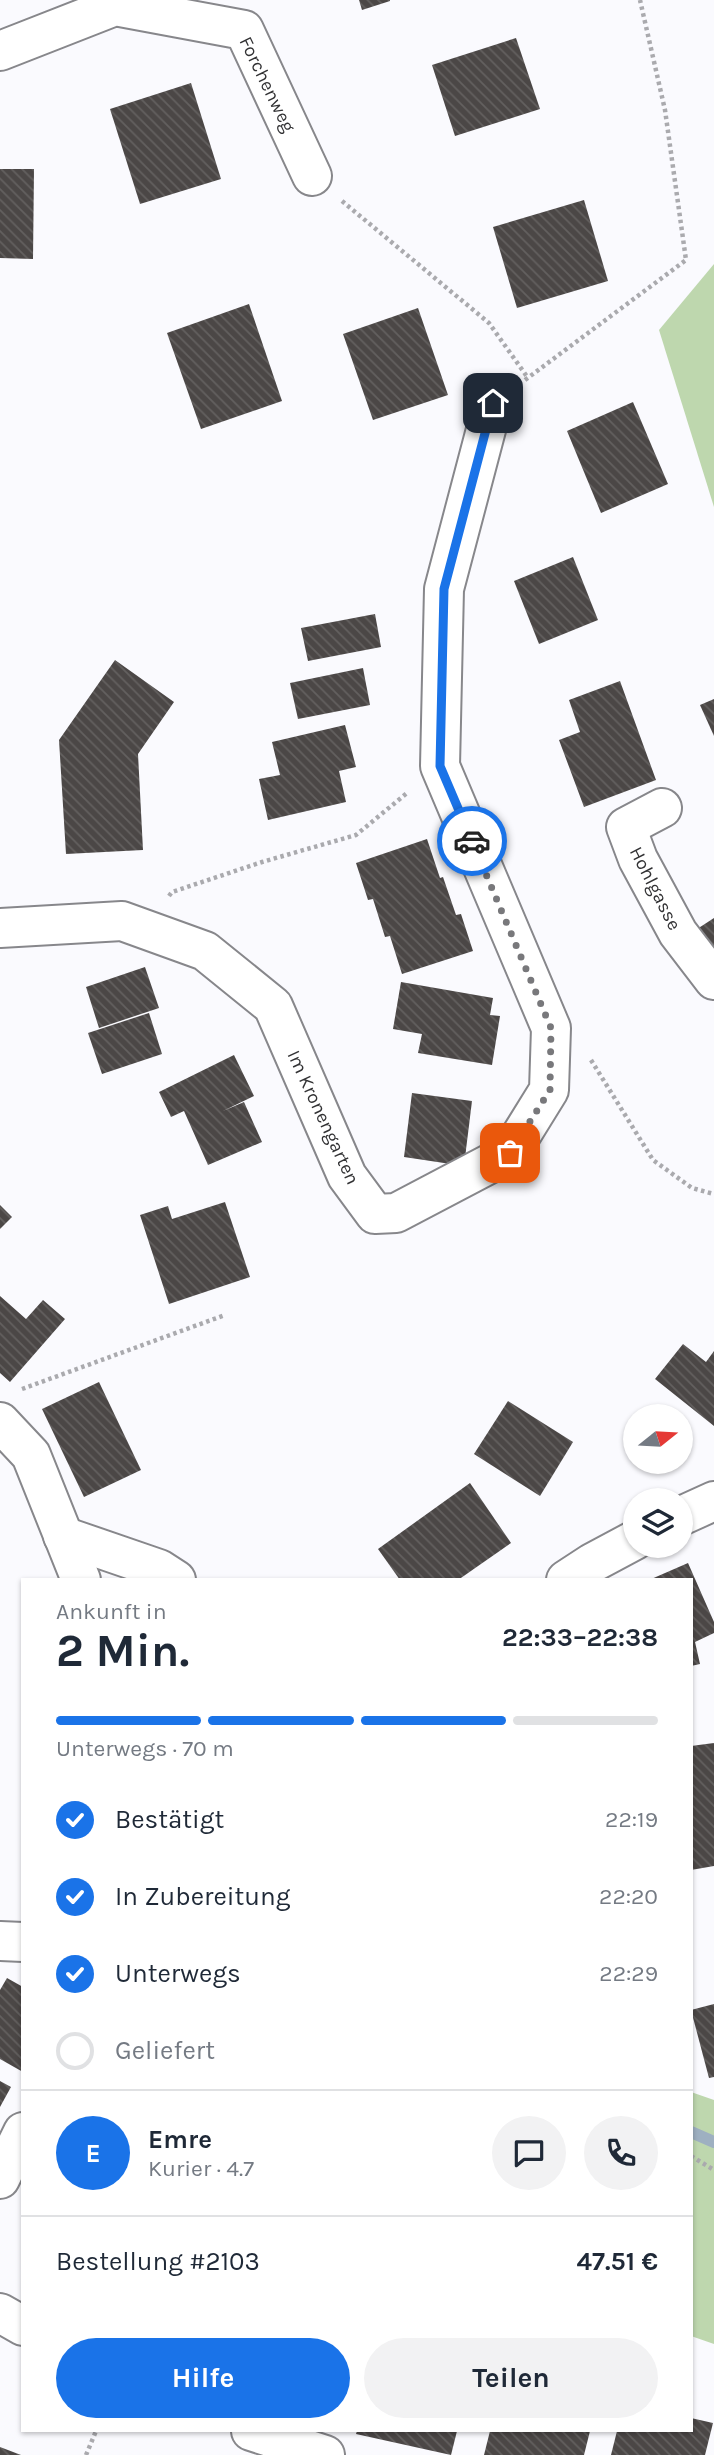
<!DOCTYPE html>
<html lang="de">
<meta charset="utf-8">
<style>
body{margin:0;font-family:Karla,sans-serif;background:#f2f2f3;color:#1f2937;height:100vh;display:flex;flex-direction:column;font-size:26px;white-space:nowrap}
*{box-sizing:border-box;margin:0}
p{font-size:23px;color:#747a83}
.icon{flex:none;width:38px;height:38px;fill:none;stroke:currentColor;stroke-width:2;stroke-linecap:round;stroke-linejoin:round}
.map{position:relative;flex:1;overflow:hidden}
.drawer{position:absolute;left:21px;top:1578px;width:672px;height:854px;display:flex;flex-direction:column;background:#fff;border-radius:0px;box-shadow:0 2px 5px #0004}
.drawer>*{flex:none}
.needle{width:46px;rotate:72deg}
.tools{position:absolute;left:623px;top:1404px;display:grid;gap:14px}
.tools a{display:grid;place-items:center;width:70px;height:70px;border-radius:50%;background:#fff;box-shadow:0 2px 5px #0004;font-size:35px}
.pin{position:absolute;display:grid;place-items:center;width:60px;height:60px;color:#fff;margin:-30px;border-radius:14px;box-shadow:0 4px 10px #0006}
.courier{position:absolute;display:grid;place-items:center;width:70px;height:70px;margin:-35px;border:5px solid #1a73e8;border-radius:50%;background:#fff;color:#222;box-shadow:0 2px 9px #0007}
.head em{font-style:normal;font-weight:700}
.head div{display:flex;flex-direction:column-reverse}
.head{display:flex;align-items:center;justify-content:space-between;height:119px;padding:0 35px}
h1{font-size:46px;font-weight:700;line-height:52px}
.bar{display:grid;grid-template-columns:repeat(4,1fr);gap:10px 7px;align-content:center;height:84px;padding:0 35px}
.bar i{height:9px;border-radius:5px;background:#e0e1e3}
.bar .on{background:#1a73e8}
.bar p{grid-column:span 4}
.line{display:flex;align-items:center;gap:18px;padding:0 35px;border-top:2px solid #e0e1e3}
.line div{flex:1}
.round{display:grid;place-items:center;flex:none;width:74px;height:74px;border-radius:37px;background:#f2f2f3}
ol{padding:0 35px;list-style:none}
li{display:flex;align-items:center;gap:21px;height:77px}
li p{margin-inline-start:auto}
li .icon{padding:7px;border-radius:50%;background:#1a73e8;color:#fff;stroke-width:4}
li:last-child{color:#747a83}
li i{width:38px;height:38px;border:4px solid #e0e1e3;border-radius:50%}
.primary-button{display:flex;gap:14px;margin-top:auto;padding:14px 35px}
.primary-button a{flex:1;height:80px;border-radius:42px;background:#1a73e8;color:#fff;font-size:28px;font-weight:700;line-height:80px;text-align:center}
.primary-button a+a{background:#f2f2f3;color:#1f2937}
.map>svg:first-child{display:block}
.green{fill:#bed7ae}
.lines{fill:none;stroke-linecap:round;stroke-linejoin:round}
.stream{stroke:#9eb0c1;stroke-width:12}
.building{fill:url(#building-back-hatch)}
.minor-casing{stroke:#87878b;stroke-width:42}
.major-casing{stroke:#87878b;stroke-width:42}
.path{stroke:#aaaaae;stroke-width:4.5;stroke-dasharray:3.5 3.5;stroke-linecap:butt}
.minor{stroke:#fff;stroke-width:38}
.major{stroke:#fff;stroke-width:38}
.done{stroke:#78787b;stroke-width:7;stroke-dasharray:0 12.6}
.route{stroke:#1a73e8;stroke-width:9}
.labels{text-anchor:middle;stroke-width:7;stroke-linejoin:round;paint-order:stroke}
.street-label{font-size:19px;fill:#323234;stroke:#fff}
</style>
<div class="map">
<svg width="714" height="2455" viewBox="0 0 714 2455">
<defs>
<pattern id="building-back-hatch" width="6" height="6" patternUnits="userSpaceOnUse" patternTransform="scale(1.75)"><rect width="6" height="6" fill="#4b4746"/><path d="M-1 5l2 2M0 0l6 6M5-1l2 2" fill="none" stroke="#63605f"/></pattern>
</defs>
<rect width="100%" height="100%" fill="#fafafe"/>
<g class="green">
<path d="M714 264V507L659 330Z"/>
<path d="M691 2092 714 2100V2344L691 2336Z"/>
</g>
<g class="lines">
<path class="stream" d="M691 2132 714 2142"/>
</g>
<g class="building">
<path d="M359 0H390V1L362 10Z"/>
<path d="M516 38 540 109 455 136 432 65Z"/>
<path d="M191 83 221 179 140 204 110 109Z"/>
<path d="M0 169H34L33 259 0 258Z"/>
<path d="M584 200 608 281 517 308 493 227Z"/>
<path d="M249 304 282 401 201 429 167 333Z"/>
<path d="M418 308 448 395 373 420 343 334Z"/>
<path d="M633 402 668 484 601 513 567 431Z"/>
<path d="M573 557 598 620 539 644 514 581Z"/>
<path d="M375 614 381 647 308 661 301 628Z"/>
<path d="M115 660 174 702 138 754 143 850 66 854 59 740Z"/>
<path d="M363 668 370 705 298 719 290 683Z"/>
<path d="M620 681 656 780 584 807 559 740 580 732 569 700Z"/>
<path d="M714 699V736L700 705Z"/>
<path d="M345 725 356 767 339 771 346 802 268 820 259 779 280 775 272 742Z"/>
<path d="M427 839 440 878 443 877 456 915 461 914 473 951 402 974 390 936 385 937 373 899 368 900 356 863Z"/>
<path d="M714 918V963L694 931Z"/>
<path d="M145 967 159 1008 99 1028 86 987Z"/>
<path d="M401 982 493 998 490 1015 500 1016 492 1065 418 1053 422 1034 393 1029Z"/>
<path d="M149 1013 162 1054 102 1074 88 1033Z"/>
<path d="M234 1055 254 1096 223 1111 244 1102 262 1142 208 1165 184 1111 171 1117 159 1092Z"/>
<path d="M412 1093 472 1101 464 1166 404 1157Z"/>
<path d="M225 1202 250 1277 169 1304 140 1215 168 1206 172 1219Z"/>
<path d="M0 1205 12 1217 0 1229Z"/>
<path d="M0 1296 26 1319 43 1300 65 1319 10 1382 0 1373Z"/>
<path d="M683 1344 706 1362 714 1351V1426L655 1379Z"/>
<path d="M99 1382 141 1470 84 1497 42 1409Z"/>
<path d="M508 1401 573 1442 540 1496 474 1454Z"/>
<path d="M470 1483 511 1543 458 1580H400L378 1549Z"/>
<path d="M688 1563 714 1622V1633L695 1642 700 1664 691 1666V1580H649Z"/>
<path d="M714 1743V1866L691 1870V1746Z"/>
<path d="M7 1978 23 1987V2072L0 2059V1990Z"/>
<path d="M714 2004V2077L709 2078 691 2010Z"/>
<path d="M0 2081 11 2087 0 2107Z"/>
<path d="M691 2418 713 2423 705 2455H611L617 2431H691Z"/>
<path d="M357 2431H457L451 2455 356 2434Z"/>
<path d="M490 2431H590L584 2455H484Z"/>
<path d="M0 2447 21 2455H0Z"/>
</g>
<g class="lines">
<defs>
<g id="minor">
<path d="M0 51 115 6 244 30 312 176"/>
<path d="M662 808 626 827 638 859 678 933 714 980"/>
<path d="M0 928 122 921 205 951 273 1006 347 1176 375 1214 396 1213 510 1153 549 1090 551 1028 440 766 444 589 493 403"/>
<path d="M0 1422 31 1455 81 1580"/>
<path d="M681 1516 714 1501"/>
<path d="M63 1536 159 1569 176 1580"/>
<path d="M566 1580 592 1563 635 1540"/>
<path d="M0 1941 23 1942"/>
<path d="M0 2179 23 2132"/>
</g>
<g id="major">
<path d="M0 2313 23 2326"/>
<path d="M251 2431 325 2455"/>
</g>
</defs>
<use href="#minor" class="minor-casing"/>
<use href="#major" class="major-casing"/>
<g class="path">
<path d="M342 201 489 323 528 378"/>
<path d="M525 380 686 260 665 110 640 0"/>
<path d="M169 896 172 892 262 862 356 835 407 793"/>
<path d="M591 1060 653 1160 692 1188 714 1194"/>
<path d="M22 1389 225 1315"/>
<path d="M691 2156 714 2170"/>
<path d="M86 2455 96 2431"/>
</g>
<use href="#minor" class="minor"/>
<use href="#major" class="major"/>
</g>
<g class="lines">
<path class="done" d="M472 841 551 1028 550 1090 510 1153"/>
<path class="route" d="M472 841 440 766 444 589 493 403"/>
</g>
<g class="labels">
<g class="street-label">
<text transform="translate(268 84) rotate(64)" y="7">Forchenweg</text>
<text transform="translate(656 888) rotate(63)" y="7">Hohlgasse</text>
<text transform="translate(324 1117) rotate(65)" y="7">Im Kronengarten</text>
</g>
</g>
</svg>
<div class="tools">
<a><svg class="needle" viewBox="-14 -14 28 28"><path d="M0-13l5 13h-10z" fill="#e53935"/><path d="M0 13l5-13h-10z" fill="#747a83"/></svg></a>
<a><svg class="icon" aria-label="layers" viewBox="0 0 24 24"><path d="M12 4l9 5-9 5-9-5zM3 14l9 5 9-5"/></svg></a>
</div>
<div class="pin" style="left:510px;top:1153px;background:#ea580c"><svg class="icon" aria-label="bag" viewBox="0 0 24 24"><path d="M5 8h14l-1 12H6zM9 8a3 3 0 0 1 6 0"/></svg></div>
<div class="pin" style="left:493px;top:403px;background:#1f2937"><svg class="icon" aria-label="home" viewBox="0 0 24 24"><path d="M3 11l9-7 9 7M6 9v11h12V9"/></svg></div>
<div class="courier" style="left:472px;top:841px"><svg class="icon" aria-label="car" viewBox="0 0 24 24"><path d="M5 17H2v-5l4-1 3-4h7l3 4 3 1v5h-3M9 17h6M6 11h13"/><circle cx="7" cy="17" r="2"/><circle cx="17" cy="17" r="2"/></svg></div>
<section class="drawer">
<div class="head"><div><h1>2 Min.</h1><p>Ankunft in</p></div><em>22:33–22:38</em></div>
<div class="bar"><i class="on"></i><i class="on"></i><i class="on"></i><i></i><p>Unterwegs · 70 m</p></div>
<ol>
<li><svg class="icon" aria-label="check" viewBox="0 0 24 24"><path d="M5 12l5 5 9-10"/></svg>Bestätigt<p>22:19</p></li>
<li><svg class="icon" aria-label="check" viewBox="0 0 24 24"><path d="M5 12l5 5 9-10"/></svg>In Zubereitung<p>22:20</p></li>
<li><svg class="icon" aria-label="check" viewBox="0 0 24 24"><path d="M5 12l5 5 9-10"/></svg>Unterwegs<p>22:29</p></li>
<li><i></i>Geliefert</li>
</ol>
<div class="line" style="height:126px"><b class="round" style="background:#1a73e8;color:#fff">E</b><div><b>Emre</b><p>Kurier · 4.7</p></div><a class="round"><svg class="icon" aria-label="chat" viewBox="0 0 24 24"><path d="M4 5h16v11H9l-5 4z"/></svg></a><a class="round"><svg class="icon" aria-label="phone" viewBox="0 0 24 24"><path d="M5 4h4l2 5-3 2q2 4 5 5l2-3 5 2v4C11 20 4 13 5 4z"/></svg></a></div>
<div class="line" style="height:91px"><div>Bestellung #2103</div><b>47.51 €</b></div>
<div class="primary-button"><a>Hilfe</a><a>Teilen</a></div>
</section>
</div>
